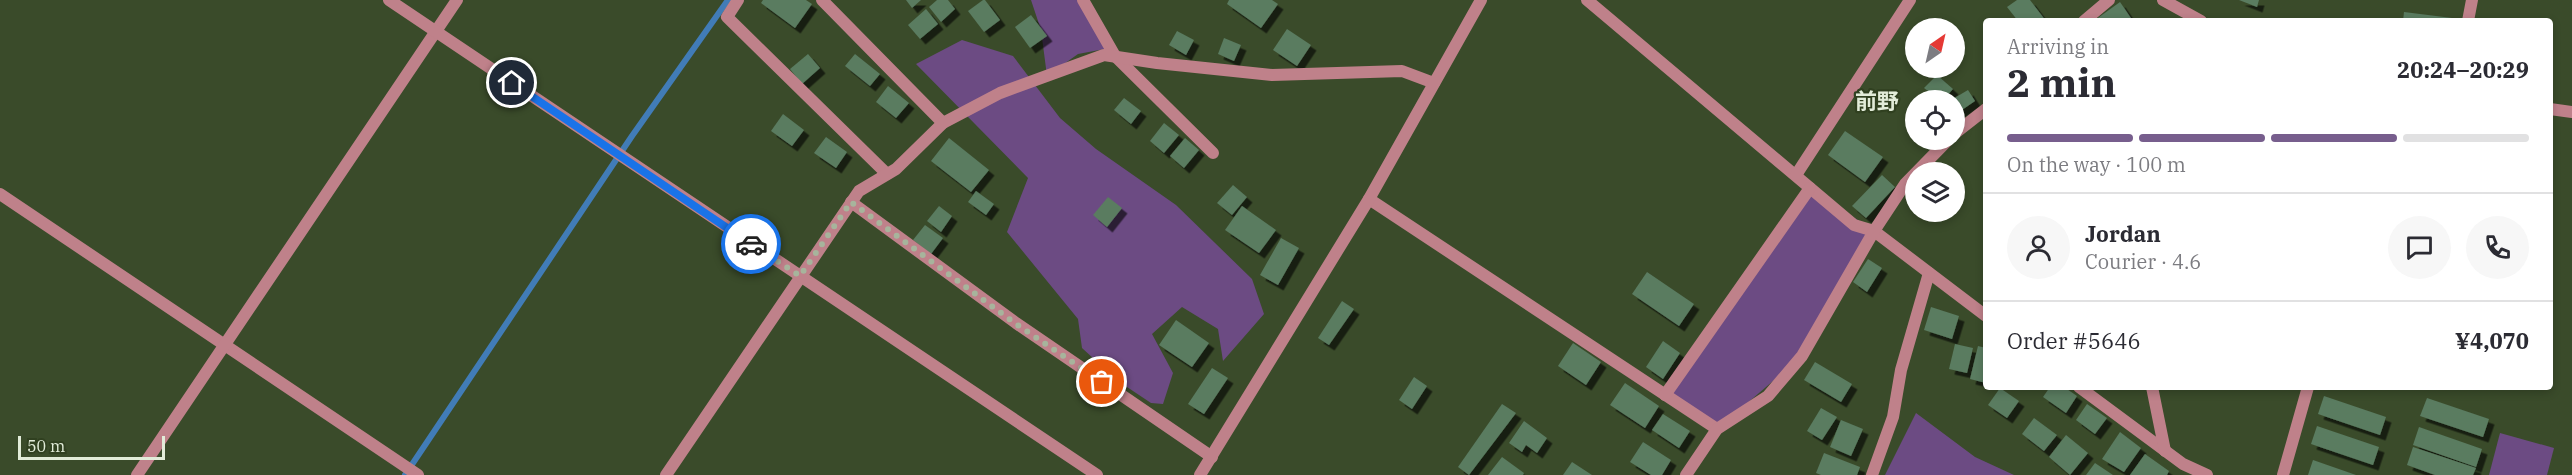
<!DOCTYPE html>
<meta charset="utf-8">
<style>
body{margin:0;font-family:"IBM Plex Serif","Noto Sans JP",serif;background:#f7f7f7;color:#2b2b33;height:100vh;display:flex;flex-direction:column;font-size:22px;white-space:nowrap}
*{box-sizing:border-box;margin:0}
p{font-size:20px;color:#7c7c81}
.icon{flex:none;width:33px;height:33px;fill:none;stroke:currentColor;stroke-width:2;stroke-linecap:round;stroke-linejoin:round}
.map{position:relative;flex:1;overflow:hidden}
.side{position:absolute;left:1983px;top:18px;width:570px;height:372px;display:flex;flex-direction:column;background:#fff;border-radius:6px;box-shadow:0 3px 9px #0003}
.side>*{flex:none}
.needle{width:39px;rotate:34deg}
.tools{position:absolute;left:1905px;top:18px;display:grid;gap:12px}
.tools a{display:grid;place-items:center;width:60px;height:60px;border-radius:50%;background:#fff;box-shadow:0 3px 9px #0003;font-size:30px}
.scale{position:absolute;left:18px;bottom:15px;width:147px;box-sizing:border-box;padding-left:6px;border:3px solid #e2ecd9;border-top:0;font-size:16px;line-height:21px;white-space:nowrap;color:#e2ecd9;-webkit-text-stroke:4px #304020;paint-order:stroke}
.pin{position:absolute;display:grid;place-items:center;width:51px;height:51px;color:#fff;margin:-26px;border:3px solid #fff;border-radius:50%;box-shadow:0 2px 6px #0007}
.courier{position:absolute;display:grid;place-items:center;width:60px;height:60px;margin:-30px;border:4px solid #1a73e8;border-radius:50%;background:#fff;color:#222;box-shadow:0 2px 8px #0007}
.summary em{font-style:normal;font-weight:700}
.summary div{display:flex;flex-direction:column-reverse}
.summary{display:flex;align-items:center;justify-content:space-between;height:102px;padding:0 24px}
h1{font-size:39px;font-weight:700;line-height:45px}
.bar{display:grid;grid-template-columns:repeat(4,1fr);gap:9px 6px;align-content:center;height:72px;padding:0 24px}
.bar i{height:8px;border-radius:4px;background:#e1e1e2}
.bar .current{background:#775e8d}
.bar p{grid-column:span 4}
.line{display:flex;align-items:center;gap:15px;padding:0 24px;border-top:2px solid #e1e1e2}
.line div{flex:1}
.round{display:grid;place-items:center;flex:none;width:63px;height:63px;border-radius:32px;background:#f7f7f7}
.map>svg:first-child{display:block}
.green{fill:#6c4b83}
.lines{fill:none;stroke-linecap:round;stroke-linejoin:round}
.stream{stroke:#417cb7;stroke-width:6}
.building{fill:#5a7b60;filter:url(#shadow)}
.minor{stroke:#bf818a;stroke-width:12}
.tertiary{stroke:#bf818a;stroke-width:12}
.done{stroke:#a7b49c;stroke-width:6;stroke-dasharray:0 10.8}
.route{stroke:#1a73e8;stroke-width:8}
.labels{text-anchor:middle;stroke-width:4.5;stroke-linejoin:round;paint-order:stroke}
.quarter-label{font-size:22px;font-weight:bold;fill:#e2ecd9;stroke:#304020}
</style>
<div class="map">
<svg width="2572" height="475" viewBox="0 0 2572 475">
<defs>
<filter id="shadow"><feDropShadow dx="5.5" dy="5.5" stdDeviation="0" flood-color="#0009"/></filter>
</defs>
<rect width="100%" height="100%" fill="#3a4b2a"/>
<g class="green">
<path d="M1031 0H1083L1110 48 1078 54 1047 76 1041 30Z"/>
<path d="M962 40 1013 56 1060 118 1096 149 1176 205 1252 279 1264 314 1223 361 1218 329 1182 307 1152 334 1173 373 1163 404 1151 403 1118 381 1082 348 1078 319 1007 232 1028 178 916 64Z"/>
<path d="M1810 188 1874 231 1802 356 1717 429 1665 395Z"/>
<path d="M1916 413 1975 457 2014 475H1885Z"/>
<path d="M2500 433 2554 448 2547 475H2489Z"/>
</g>
<g class="lines">
<path class="stream" d="M405 475 632 136 728 0"/>
</g>
<g class="building">
<path d="M763 0H806L812 4 795 28 761 3Z"/>
<path d="M906 0H921L912 8Z"/>
<path d="M937 0H948L955 9 941 22 929 7Z"/>
<path d="M983 0H985L1000 20 984 32 968 11Z"/>
<path d="M1229 0H1272L1278 4 1261 28 1227 4Z"/>
<path d="M2017 0H2030L2046 21H2018L2007 7Z"/>
<path d="M2239 0H2259L2257 7Z"/>
<path d="M2120 2 2133 21H2096L2095 20Z"/>
<path d="M926 9 938 24 920 39 908 25Z"/>
<path d="M2404 12 2452 18 2451 21H2403Z"/>
<path d="M1031 15 1047 36 1030 48 1015 27Z"/>
<path d="M1287 29 1311 45 1297 66 1273 50Z"/>
<path d="M1177 31 1194 40 1186 55 1169 45Z"/>
<path d="M1224 38 1241 45 1234 61 1218 54Z"/>
<path d="M808 54 820 68 802 84 790 69Z"/>
<path d="M855 54 880 74 870 86 845 66Z"/>
<path d="M1937 75 1953 89 1943 100H1940L1924 88Z"/>
<path d="M888 86 909 103 896 118 876 102Z"/>
<path d="M1968 90 1975 101 1956 114 1954 100H1951Z"/>
<path d="M1124 98 1141 111 1131 124 1114 110Z"/>
<path d="M783 114 804 130 792 146 771 131Z"/>
<path d="M1164 123 1179 135 1164 153 1150 141Z"/>
<path d="M1845 131 1883 157 1865 182 1828 155Z"/>
<path d="M826 137 847 152 836 168 814 153Z"/>
<path d="M949 138 989 170 971 192 931 161Z"/>
<path d="M1185 138 1199 150 1184 168 1170 156Z"/>
<path d="M1882 175 1895 187 1866 218 1852 206Z"/>
<path d="M1233 185 1247 197 1232 215 1217 203Z"/>
<path d="M976 191 994 204 986 215 968 202Z"/>
<path d="M1108 197 1122 208 1107 227 1093 215Z"/>
<path d="M939 206 952 216 941 232 927 221Z"/>
<path d="M1242 206 1276 230 1259 253 1225 230Z"/>
<path d="M925 225 943 238 931 254 913 240Z"/>
<path d="M1281 238 1299 248 1278 285 1260 275Z"/>
<path d="M1868 259 1882 268 1867 292 1853 282Z"/>
<path d="M1647 272 1694 304 1679 326 1632 294Z"/>
<path d="M1342 301 1354 309 1329 345 1318 338Z"/>
<path d="M1931 307 1959 316 1952 339 1924 330Z"/>
<path d="M1176 320 1209 343 1192 367 1159 345Z"/>
<path d="M1663 341 1680 353 1663 379 1646 367Z"/>
<path d="M1573 343 1601 362 1586 385 1558 366Z"/>
<path d="M1955 344 1973 348 1967 373 1949 369Z"/>
<path d="M1978 346 1986 348V383L1970 379Z"/>
<path d="M1815 362 1852 384 1841 402 1804 380Z"/>
<path d="M1212 368 1228 378 1204 414 1188 404Z"/>
<path d="M1414 377 1427 386 1412 409 1399 400Z"/>
<path d="M1625 383 1659 406 1645 428 1610 405Z"/>
<path d="M2050 387H2064L2077 396 2066 413 2043 397Z"/>
<path d="M2000 388 2019 401 2007 418 1988 405Z"/>
<path d="M2324 396 2386 417 2380 435 2318 414Z"/>
<path d="M2427 398 2489 419 2483 437 2420 416Z"/>
<path d="M1502 404 1516 413 1469 475 1458 467Z"/>
<path d="M2087 404 2107 418 2095 434 2076 420Z"/>
<path d="M1821 408 1837 417 1822 440 1807 431Z"/>
<path d="M1663 414 1690 431 1679 448 1652 430Z"/>
<path d="M2034 418 2057 435 2044 451 2022 434Z"/>
<path d="M1841 420 1863 429 1851 456 1830 447Z"/>
<path d="M1524 421 1547 438 1537 453 1526 445 1522 452 1509 443Z"/>
<path d="M2317 426 2379 447 2373 465 2311 444Z"/>
<path d="M2419 427 2482 449 2476 467 2413 445Z"/>
<path d="M2120 432 2141 448 2124 472 2102 459Z"/>
<path d="M2066 435 2088 453 2070 475 2049 457Z"/>
<path d="M1643 442 1671 460 1662 475H1651L1630 462Z"/>
<path d="M2413 447 2476 468 2473 475H2435L2407 465Z"/>
<path d="M1824 453 1860 467 1857 475H1821L1816 473Z"/>
<path d="M2145 454 2169 471 2167 475H2130Z"/>
<path d="M1502 457 1524 473 1523 475H1488Z"/>
<path d="M2313 460 2356 475H2308Z"/>
<path d="M1572 462 1592 475H1563Z"/>
<path d="M2095 463 2113 475H2086Z"/>
</g>
<g class="lines">
<g class="minor">
<path d="M738 0 727 17 887 174"/>
<path d="M822 0 943 123"/>
<path d="M1083 0 1115 56 1213 153"/>
<path d="M1587 0 1854 225 1874 231 1986 316"/>
<path d="M2163 0 2201 21"/>
<path d="M2084 21 2109 0"/>
<path d="M2468 21 2472 0"/>
<path d="M2550 109 2572 112"/>
<path d="M1954 134 1986 109"/>
<path d="M1796 175 1910 0"/>
<path d="M0 194 418 475"/>
<path d="M1369 199 1717 429"/>
<path d="M851 202 1016 323 1212 457"/>
<path d="M2079 387 2183 464 2207 475"/>
<path d="M2152 387 2165 451"/>
<path d="M1665 395 1810 188"/>
<path d="M137 475 457 0"/>
<path d="M666 475 859 191 896 169 943 123 1000 93 1104 55 1157 63 1272 75 1402 71 1434 83"/>
<path d="M1686 475 1717 429 1768 396 1802 356 1874 231 1905 184 1948 140"/>
<path d="M1872 475 1893 417 1901 370 1929 273"/>
<path d="M2283 475 2308 387"/>
</g>
<g class="tertiary">
<path d="M389 0 1097 475"/>
<path d="M1200 475 1369 199 1481 0"/>
</g>
</g>
<g class="lines">
<path class="done" d="M751 244 800 276 851 202 1016 324 1102 382"/>
<path class="route" d="M512 83 751 244"/>
</g>
<g class="labels">
<g class="quarter-label">
<text x="1877" y="109">前野</text>
</g>
</g>
</svg>
<div class="tools">
<a><svg class="needle" viewBox="-14 -14 28 28"><path d="M0-13l5 13h-10z" fill="#e53935"/><path d="M0 13l5-13h-10z" fill="#7c7c81"/></svg></a>
<a><svg class="icon" aria-label="locate" viewBox="0 0 24 24"><circle cx="12" cy="12" r="6"/><path d="M12 2v4M12 18v4M2 12h4M18 12h4"/></svg></a>
<a><svg class="icon" aria-label="layers" viewBox="0 0 24 24"><path d="M12 4l9 5-9 5-9-5zM3 14l9 5 9-5"/></svg></a>
</div>
<div class="scale">50 m</div>
<div class="pin" style="left:1102px;top:382px;background:#ea580c"><svg class="icon" aria-label="bag" viewBox="0 0 24 24"><path d="M5 8h14l-1 12H6zM9 8a3 3 0 0 1 6 0"/></svg></div>
<div class="pin" style="left:512px;top:83px;background:#1f2937"><svg class="icon" aria-label="home" viewBox="0 0 24 24"><path d="M3 11l9-7 9 7M6 9v11h12V9"/></svg></div>
<div class="courier" style="left:751px;top:244px"><svg class="icon" aria-label="car" viewBox="0 0 24 24"><path d="M5 17H2v-5l4-1 3-4h7l3 4 3 1v5h-3M9 17h6M6 11h13"/><circle cx="7" cy="17" r="2"/><circle cx="17" cy="17" r="2"/></svg></div>
<section class="side">
<div class="summary"><div><h1>2 min</h1><p>Arriving in</p></div><em>20:24–20:29</em></div>
<div class="bar"><i class="current"></i><i class="current"></i><i class="current"></i><i></i><p>On the way · 100 m</p></div>
<div class="line" style="height:108px"><a class="round"><svg class="icon" aria-label="person" viewBox="0 0 24 24"><circle cx="12" cy="8" r="4"/><path d="M4 21q1-7 8-7t8 7"/></svg></a><div><b>Jordan</b><p>Courier · 4.6</p></div><a class="round"><svg class="icon" aria-label="chat" viewBox="0 0 24 24"><path d="M4 5h16v11H9l-5 4z"/></svg></a><a class="round"><svg class="icon" aria-label="phone" viewBox="0 0 24 24"><path d="M5 4h4l2 5-3 2q2 4 5 5l2-3 5 2v4C11 20 4 13 5 4z"/></svg></a></div>
<div class="line" style="height:78px"><div>Order #5646</div><b>¥4,070</b></div>
</section>
</div>
